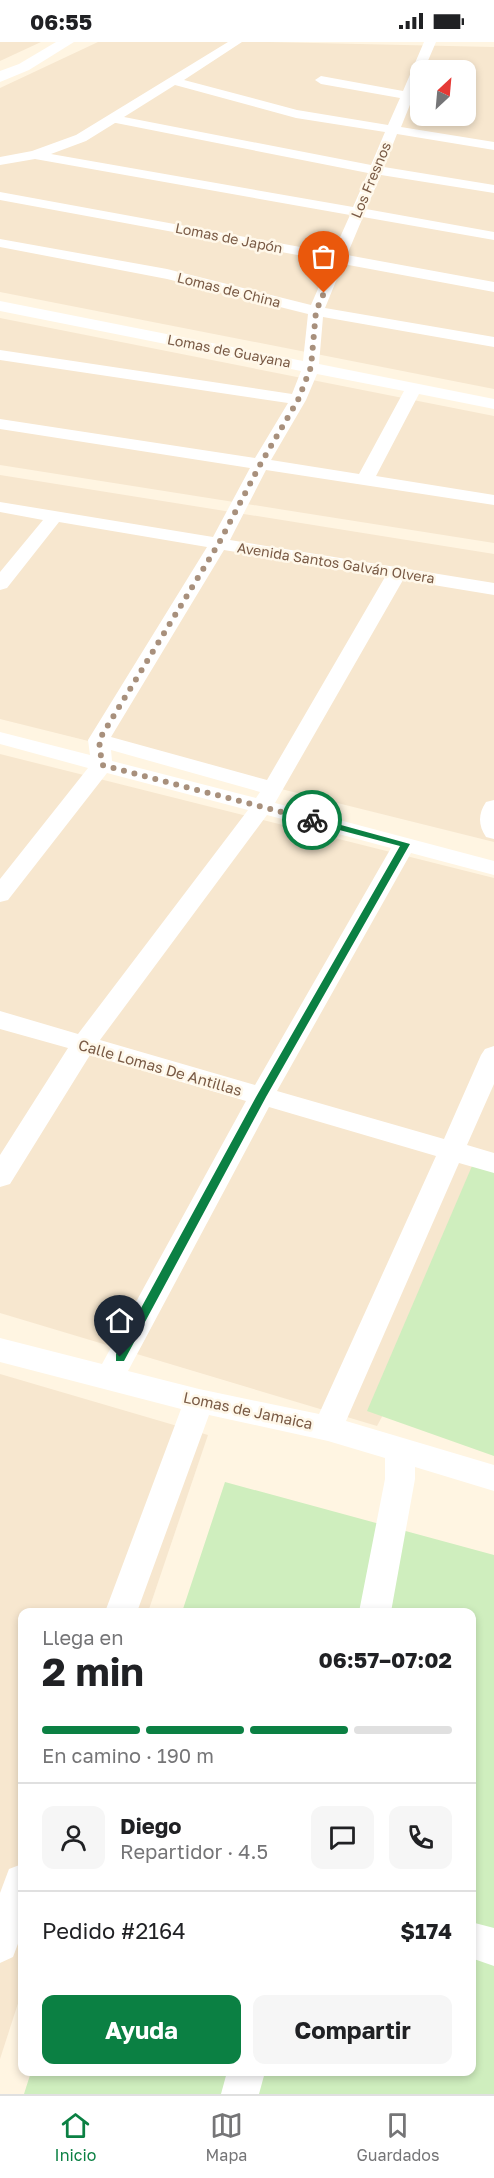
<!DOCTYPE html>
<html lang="es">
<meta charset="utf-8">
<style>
body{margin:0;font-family:"Golos Text",sans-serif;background:#f6f6f6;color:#202124;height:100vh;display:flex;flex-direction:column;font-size:22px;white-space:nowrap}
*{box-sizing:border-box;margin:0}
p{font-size:20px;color:#757577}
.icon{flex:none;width:33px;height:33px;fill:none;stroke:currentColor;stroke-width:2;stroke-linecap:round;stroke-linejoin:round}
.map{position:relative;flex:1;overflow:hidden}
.side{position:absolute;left:18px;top:1566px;width:458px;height:468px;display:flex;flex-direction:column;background:#fff;border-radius:12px;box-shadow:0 3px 9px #0003}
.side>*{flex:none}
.needle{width:39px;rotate:26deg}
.buttons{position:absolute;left:410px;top:18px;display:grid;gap:12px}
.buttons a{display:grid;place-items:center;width:66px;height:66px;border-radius:12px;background:#fff;box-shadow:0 3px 9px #0003;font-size:30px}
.pin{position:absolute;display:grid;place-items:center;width:51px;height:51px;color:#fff;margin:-62px -26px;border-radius:50% 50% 50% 0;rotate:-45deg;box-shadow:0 0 6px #0007}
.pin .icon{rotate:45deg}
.courier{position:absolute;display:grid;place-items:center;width:60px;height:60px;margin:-30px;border:4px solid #0b8043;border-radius:50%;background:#fff;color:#222;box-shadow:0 2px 8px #0007}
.overview em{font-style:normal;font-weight:700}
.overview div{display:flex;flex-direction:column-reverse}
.overview{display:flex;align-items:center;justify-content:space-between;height:102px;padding:0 24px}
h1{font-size:39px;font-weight:700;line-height:45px}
.bar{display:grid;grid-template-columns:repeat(4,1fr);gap:9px 6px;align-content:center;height:72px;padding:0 24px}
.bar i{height:8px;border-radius:4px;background:#e0e0e0}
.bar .active{background:#0b8043}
.bar p{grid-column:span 4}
.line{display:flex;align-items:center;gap:15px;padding:0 24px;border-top:2px solid #e0e0e0}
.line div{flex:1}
.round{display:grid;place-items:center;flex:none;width:63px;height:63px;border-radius:12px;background:#f6f6f6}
.cta{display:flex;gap:12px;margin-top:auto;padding:12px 24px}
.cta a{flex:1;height:69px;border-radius:12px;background:#0b8043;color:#fff;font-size:24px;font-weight:700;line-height:69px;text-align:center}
.cta a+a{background:#f6f6f6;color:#202124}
.status{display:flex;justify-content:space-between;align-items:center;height:42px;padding:0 30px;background:#fff;direction:ltr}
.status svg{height:16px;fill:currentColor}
.menu{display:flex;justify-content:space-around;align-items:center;height:84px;border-top:2px solid #e0e0e0;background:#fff;font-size:16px;color:#757577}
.menu a{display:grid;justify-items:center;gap:3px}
.menu .active{color:#0b8043}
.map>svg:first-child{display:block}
.residential{fill:#f7e7cf;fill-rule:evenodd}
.green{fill:#cfeebe}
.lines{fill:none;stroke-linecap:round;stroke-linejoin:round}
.minor{fill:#fff;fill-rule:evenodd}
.tertiary{fill:#fff;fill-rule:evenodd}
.route{fill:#0b8043}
.done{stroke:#a8907c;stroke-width:6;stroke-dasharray:0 10.8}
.labels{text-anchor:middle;stroke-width:5;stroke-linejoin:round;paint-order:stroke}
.far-street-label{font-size:14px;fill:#795a45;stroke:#fff8ea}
.street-label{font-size:15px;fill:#795a45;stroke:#fff8ea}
</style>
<div class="status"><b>06:55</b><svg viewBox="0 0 49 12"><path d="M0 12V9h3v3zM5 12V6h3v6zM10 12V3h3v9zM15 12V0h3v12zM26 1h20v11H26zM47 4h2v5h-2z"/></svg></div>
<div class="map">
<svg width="494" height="2052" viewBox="0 0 494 2052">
<rect width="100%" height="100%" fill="#fff5e2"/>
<g class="residential">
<path d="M0 0H41L0 19Z"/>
<path d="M98 0H269L494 5V347L0 250V46ZM420 28H465V74H420Z"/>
<path d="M0 276 494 374V501L0 423Z"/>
<path d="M0 433 494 512V800L0 677Z"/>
<path d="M0 712 494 836V1166L377 1384 0 1271Z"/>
<path d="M0 1332 208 1393 148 1570H22V1949L0 2017Z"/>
</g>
<g class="green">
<path d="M472 1124 494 1130V1414L367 1369Z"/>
<path d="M225 1440 494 1513V2052H24L31 2030H471V1570H182Z"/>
</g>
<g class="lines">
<g class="minor">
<path d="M228 0H242L184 38 297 68 388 83 400 56 321 42 315 38 321 34 403 49 424 0H436L424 28H420V38L401 85 494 100V108L397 92 384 125 494 143V151L381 133 366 167 494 190V198L363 175 347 213 494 240V250L343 222 325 266 494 295V305L323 275 319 322 494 357V367L419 352 376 434 494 453V463L266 428 230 498 494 541V553L403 538 275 761 494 819V833L411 811 277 1049 444 1097 481 1013 485 1007 494 1004V1042L467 1103 494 1111V1131L459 1121 346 1379 494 1423V1449L415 1425V1437L391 1570H359L385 1437V1416L328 1399 209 1373 137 1570H105L181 1367 0 1320V1296L102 1322 246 1059 90 1013 10 1142 0 1145V1113L68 1006 0 987V969L78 992 248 768 107 731 8 858 0 860V837L88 726 0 702V690L90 713 88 698 207 505 59 480 7 546 0 548V530L43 478 0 470V460L213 495 250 426 0 387V377L255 416 288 361 0 318V308L292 352 301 329 0 269V259L303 319 308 272 167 237 0 205V197L167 227 311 263 330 219 0 158V150L333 211 350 173 35 117 0 123V115L32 109 76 93ZM175 43 296 76 385 90 371 123 124 75ZM115 81H116L368 131 353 165 51 112 86 99ZM317 332 404 349 359 432 271 418 306 358ZM224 508 385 535 267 738 111 695ZM111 708 260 750 256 756 112 719ZM267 773 391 806 255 1043 100 998ZM269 1065 436 1114 319 1372 199 1347 128 1329Z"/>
<path d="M494 758V797L486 795C478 783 478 772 486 760Z"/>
<path d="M22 1822V1891L13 1915 0 1921V1851L9 1827Z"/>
<path d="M471 1880 494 1886V1924L471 1916Z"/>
<path d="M227 2030H265L259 2052H221Z"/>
</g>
<path class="tertiary" d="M56 0H74L29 28 0 40V29L19 22Z"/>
</g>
<path class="route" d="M312 775 410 802 266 1055 124 1319H116V1312L256 1055 400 804 309 780V776Z"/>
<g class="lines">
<path class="done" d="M312 778 102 723 99 698 219 501 261 421 298 358 311 325 316 269 324 251"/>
</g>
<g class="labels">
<g class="far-street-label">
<text transform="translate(371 138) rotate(-67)" y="5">Los Fresnos</text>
<text transform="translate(229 196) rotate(11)" y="5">Lomas de Japón</text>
<text transform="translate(229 248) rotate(14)" y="5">Lomas de China</text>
<text transform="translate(229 309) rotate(11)" y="5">Lomas de Guayana</text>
<text transform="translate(336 521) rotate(9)" y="5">Avenida Santos Galván Olvera</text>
</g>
<g class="street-label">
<text transform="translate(160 1026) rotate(16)" y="5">Calle Lomas De Antillas</text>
<text transform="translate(248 1369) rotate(12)" y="5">Lomas de Jamaica</text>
</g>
</g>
</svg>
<div class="buttons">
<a><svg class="needle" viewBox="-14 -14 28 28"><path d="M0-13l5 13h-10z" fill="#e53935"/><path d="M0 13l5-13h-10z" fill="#757577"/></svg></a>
</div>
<div class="pin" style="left:324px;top:251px;background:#ea580c"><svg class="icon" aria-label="bag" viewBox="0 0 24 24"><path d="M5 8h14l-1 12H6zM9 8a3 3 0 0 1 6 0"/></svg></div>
<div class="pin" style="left:120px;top:1315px;background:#1f2937"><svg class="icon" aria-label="home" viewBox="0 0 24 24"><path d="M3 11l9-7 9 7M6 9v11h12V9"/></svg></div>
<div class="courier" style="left:312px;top:778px"><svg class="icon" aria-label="bike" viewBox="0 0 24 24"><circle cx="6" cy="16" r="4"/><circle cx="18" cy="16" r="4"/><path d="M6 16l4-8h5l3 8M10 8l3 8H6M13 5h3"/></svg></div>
<section class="side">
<div class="overview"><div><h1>2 min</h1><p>Llega en</p></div><em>06:57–07:02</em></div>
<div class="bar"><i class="active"></i><i class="active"></i><i class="active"></i><i></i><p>En camino · 190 m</p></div>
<div class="line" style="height:108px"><a class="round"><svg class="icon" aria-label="person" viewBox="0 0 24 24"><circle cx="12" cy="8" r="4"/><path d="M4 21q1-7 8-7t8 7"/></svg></a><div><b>Diego</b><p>Repartidor · 4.5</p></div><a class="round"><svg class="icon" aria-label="chat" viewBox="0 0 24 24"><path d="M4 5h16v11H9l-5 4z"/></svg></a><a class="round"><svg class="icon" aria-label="phone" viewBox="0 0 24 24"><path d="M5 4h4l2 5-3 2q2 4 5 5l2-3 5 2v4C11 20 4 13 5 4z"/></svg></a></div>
<div class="line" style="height:78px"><div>Pedido #2164</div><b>$174</b></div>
<div class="cta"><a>Ayuda</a><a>Compartir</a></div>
</section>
</div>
<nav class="menu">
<a class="active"><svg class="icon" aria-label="home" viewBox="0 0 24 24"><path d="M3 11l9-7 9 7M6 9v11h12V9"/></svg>Inicio</a>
<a><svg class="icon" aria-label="map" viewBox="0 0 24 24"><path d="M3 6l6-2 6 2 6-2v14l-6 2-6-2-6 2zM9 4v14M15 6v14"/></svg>Mapa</a>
<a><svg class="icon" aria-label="saved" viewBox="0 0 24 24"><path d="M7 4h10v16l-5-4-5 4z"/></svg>Guardados</a>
</nav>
